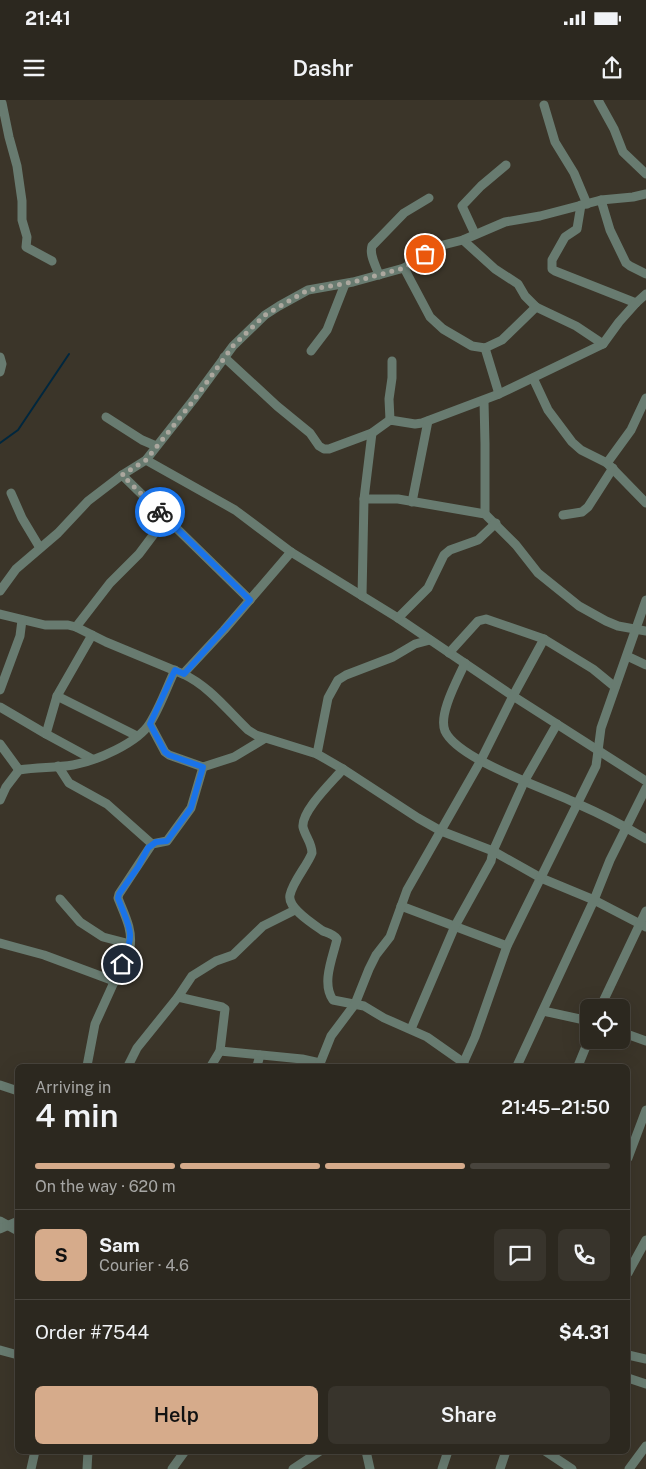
<!DOCTYPE html>
<meta charset="utf-8">
<style>
body{margin:0;font-family:"Public Sans",sans-serif;background:#38342c;color:#f1f3f6;height:100vh;display:flex;flex-direction:column;font-size:19px;white-space:nowrap}
*{box-sizing:border-box;margin:0}
p{font-size:16px;color:#a6a6a4}
.icon{flex:none;width:28px;height:28px;fill:none;stroke:currentColor;stroke-width:2;stroke-linecap:round;stroke-linejoin:round}
.map{position:relative;flex:1;overflow:hidden}
.sheet{position:absolute;left:15px;top:964px;width:615px;height:390px;display:flex;flex-direction:column;background:#2c281f;border-radius:8px;box-shadow:0 5px 20px #0002,0 0 0 1px #48443d}
.sheet>*{flex:none}
.tools{position:absolute;left:580px;top:899px;display:grid;gap:10px}
.tools a{display:grid;place-items:center;width:50px;height:50px;border-radius:8px;background:#2c281f;box-shadow:0 5px 20px #0002,0 0 0 1px #48443d;font-size:25px}
.pin{position:absolute;display:grid;place-items:center;width:42px;height:42px;color:#fff;margin:-21px;border:2px solid #fff;border-radius:50%;box-shadow:0 1px 5px #0007}
.courier{position:absolute;display:grid;place-items:center;width:50px;height:50px;margin:-25px;border:4px solid #1a73e8;border-radius:50%;background:#fff;color:#222;box-shadow:0 1px 6px #0007}
.summary em{font-style:normal;font-weight:600}
.summary div{display:flex;flex-direction:column-reverse}
.summary{display:flex;align-items:center;justify-content:space-between;height:85px;padding:0 20px}
h1{font-size:32px;font-weight:600;line-height:38px}
.bar{display:grid;grid-template-columns:repeat(4,1fr);gap:8px 5px;align-content:center;height:60px;padding:0 20px}
.bar i{height:6px;border-radius:4px;background:#48443d}
.bar .current{background:#d6ab8b}
.bar p{grid-column:span 4}
.line{display:flex;align-items:center;gap:12px;padding:0 20px;border-top:1px solid #48443d}
.line div{flex:1}
.round{display:grid;place-items:center;flex:none;width:52px;height:52px;border-radius:8px;background:#38342c}
.cta{display:flex;gap:10px;margin-top:auto;padding:10px 20px}
.cta a{flex:1;height:58px;border-radius:8px;background:#d6ab8b;color:#111;font-size:20px;font-weight:600;line-height:58px;text-align:center}
.cta a+a{background:#38342c;color:#f1f3f6}
.status{display:flex;justify-content:space-between;align-items:center;height:35px;padding:0 25px;background:#2c281f;direction:ltr}
.status svg{height:14px;fill:currentColor}
header{display:flex;justify-content:space-between;align-items:center;height:65px;padding:0 20px;background:#2c281f;font-size:22px;font-weight:600}
.map>svg:first-child{display:block}
.lines{fill:none;stroke-linecap:round;stroke-linejoin:round}
.stream{stroke:#00273e;stroke-width:2}
.minor{stroke:#687b70;stroke-width:9}
.done{stroke:#aba79e;stroke-width:5;stroke-dasharray:0 9}
.route{stroke:#1a73e8;stroke-width:6}
</style>
<div class="status"><b>21:41</b><svg viewBox="0 0 49 12"><path d="M0 12V9h3v3zM5 12V6h3v6zM10 12V3h3v9zM15 12V0h3v12zM26 1h20v11H26zM47 4h2v5h-2z"/></svg></div>
<header><svg class="icon" aria-label="menu" viewBox="0 0 24 24"><path d="M4 6h16M4 12h16M4 18h16"/></svg>Dashr<svg class="icon" aria-label="share" viewBox="0 0 24 24"><path d="M12 15V3M7 8l5-5 5 5M5 13v7h14v-7"/></svg></header>
<div class="map">
<svg width="646" height="1369" viewBox="0 0 646 1369">
<rect width="100%" height="100%" fill="#3b3529"/>
<g class="lines">
<path class="stream" d="M0 343 18 330 69 254"/>
<g class="minor">
<path d="M598 0 614 29 623 52 646 74"/>
<path d="M2 3 9 37 17 66 22 101V120L27 137 26 147 52 161"/>
<path d="M544 5 555 42 574 73 587 104"/>
<path d="M601 100 610 130 626 163 630 166 646 174"/>
<path d="M581 105 577 129 565 137 552 160V169L555 171 636 203"/>
<path d="M475 134 462 106 481 86 506 65"/>
<path d="M463 140 495 169 518 184 525 196 536 207 576 226 603 244"/>
<path d="M404 168 430 217 443 229 472 246 485 248 502 240 536 207"/>
<path d="M379 175C376 166 369 155 372 146L404 113 429 98"/>
<path d="M485 248 499 294"/>
<path d="M311 251 327 230 345 184"/>
<path d="M0 257 2 264 0 272"/>
<path d="M224 257 277 306 310 333 319 346 324 349H329L372 333 390 320 415 324 422 323 499 294 603 244 619 222 636 203 646 194"/>
<path d="M533 278 548 310 572 342 581 350 607 363 646 403"/>
<path d="M484 301 485 344V414"/>
<path d="M106 317 142 340 156 346"/>
<path d="M390 320 389 299 392 278V261"/>
<path d="M146 360 235 410 291 452 398 518 513 596 646 681"/>
<path d="M607 363 631 330 646 298"/>
<path d="M122 375 250 500"/>
<path d="M11 393 22 418 40 448"/>
<path d="M364 399H398L485 414 516 445 538 473 579 506 606 521 618 526 646 531"/>
<path d="M412 402 428 321"/>
<path d="M563 415 582 412 588 407 613 368"/>
<path d="M0 491 16 469 58 433 88 401 122 375 146 360 194 299 233 246 265 215 279 206 308 190 353 182 404 168 439 146 463 140 505 122 540 116 601 100 633 97 646 94"/>
<path d="M362 496 364 399 372 333"/>
<path d="M0 514 45 525H68L76 527 106 542 183 574C209 586 228 611 248 630L256 635 317 654 343 669 418 718 441 731 493 751 541 778 594 800 646 827"/>
<path d="M398 518 428 488 444 455 450 450 478 440 496 423"/>
<path d="M76 527 110 483 139 454 166 418"/>
<path d="M449 553 478 521 486 519 544 539 593 569 615 587"/>
<path d="M627 556 646 565"/>
<path d="M465 563C458 579 438 614 445 631 458 660 548 689 578 704 601 714 624 726 646 739"/>
<path d="M183 574 224 530 291 452"/>
<path d="M0 590 20 536 22 520"/>
<path d="M57 596 137 636"/>
<path d="M0 607 46 634 92 659"/>
<path d="M150 624 165 652 169 655 203 667 234 657 264 639"/>
<path d="M46 634 57 596 92 535"/>
<path d="M0 644 19 670"/>
<path d="M317 654 328 598 338 580 346 575 393 557 415 544 430 540"/>
<path d="M58 666 69 683 107 704 152 744"/>
<path d="M343 669C333 681 301 711 303 727 305 736 312 743 312 753 307 766 293 781 290 795 287 808 313 824 323 831 328 833 333 834 337 839 333 857 321 883 333 900L364 906 384 918 427 937 464 963"/>
<path d="M0 700 6 687 19 670C38 667 55 668 73 665 96 661 138 643 150 623 160 607 167 587 175 570"/>
<path d="M60 799 80 822 103 837 130 844"/>
<path d="M401 806 507 846"/>
<path d="M0 843 44 855 114 881"/>
<path d="M178 897 222 907 225 909 220 951 211 966"/>
<path d="M600 908 646 811"/>
<path d="M543 911 589 921"/>
<path d="M411 929 455 826 491 761 493 751 525 680 557 624"/>
<path d="M621 932 646 941"/>
<path d="M220 951 302 959 320 963"/>
<path d="M87 966 95 924 130 847C133 829 124 814 118 798L119 794 152 744 167 741 191 708 203 667"/>
<path d="M128 966 137 948 178 897 192 876 216 861 233 855 263 826 295 810"/>
<path d="M257 966 260 955"/>
<path d="M319 966 331 936 355 904 369 869 376 855 390 837 407 790 480 662 513 596 544 539"/>
<path d="M462 966 475 937 507 846 596 666 601 628 646 500"/>
<path d="M517 966 594 800 610 760 646 688"/>
<path d="M578 966 589 939"/>
<path d="M0 985 18 991"/>
<path d="M628 1058 646 1010"/>
<path d="M0 1121 18 1131"/>
<path d="M0 1129 18 1121"/>
<path d="M628 1173 646 1140"/>
<path d="M0 1250 18 1255"/>
<path d="M628 1255 646 1259"/>
<path d="M628 1278 646 1284"/>
<path d="M366 1351 370 1369"/>
<path d="M545 1351 572 1369"/>
<path d="M31 1369 35 1351"/>
<path d="M87 1369 88 1351"/>
<path d="M172 1369 185 1351"/>
<path d="M293 1369 320 1351"/>
<path d="M442 1369 448 1351"/>
<path d="M500 1369 506 1351"/>
<path d="M629 1369 646 1346"/>
</g>
</g>
<g class="lines">
<path class="done" d="M160 412 122 375 146 360 194 300 233 246 265 215 308 190 353 182 404 168 425 154"/>
<path class="route" d="M122 864C136 831 130 830 118 798L119 794 138 767 148 748 156 742 167 741 191 708 203 667 169 655 165 652 150 624 175 570 184 574 250 500 160 412"/>
</g>
</svg>
<div class="tools">
<a><svg class="icon" aria-label="locate" viewBox="0 0 24 24"><circle cx="12" cy="12" r="6"/><path d="M12 2v4M12 18v4M2 12h4M18 12h4"/></svg></a>
</div>
<div class="pin" style="left:425px;top:154px;background:#ea580c"><svg class="icon" aria-label="bag" viewBox="0 0 24 24"><path d="M5 8h14l-1 12H6zM9 8a3 3 0 0 1 6 0"/></svg></div>
<div class="pin" style="left:122px;top:864px;background:#1f2937"><svg class="icon" aria-label="home" viewBox="0 0 24 24"><path d="M3 11l9-7 9 7M6 9v11h12V9"/></svg></div>
<div class="courier" style="left:160px;top:412px"><svg class="icon" aria-label="bike" viewBox="0 0 24 24"><circle cx="6" cy="16" r="4"/><circle cx="18" cy="16" r="4"/><path d="M6 16l4-8h5l3 8M10 8l3 8H6M13 5h3"/></svg></div>
<section class="sheet">
<div class="summary"><div><h1>4 min</h1><p>Arriving in</p></div><em>21:45–21:50</em></div>
<div class="bar"><i class="current"></i><i class="current"></i><i class="current"></i><i></i><p>On the way · 620 m</p></div>
<div class="line" style="height:90px"><b class="round" style="background:#d6ab8b;color:#111">S</b><div><b>Sam</b><p>Courier · 4.6</p></div><a class="round"><svg class="icon" aria-label="chat" viewBox="0 0 24 24"><path d="M4 5h16v11H9l-5 4z"/></svg></a><a class="round"><svg class="icon" aria-label="phone" viewBox="0 0 24 24"><path d="M5 4h4l2 5-3 2q2 4 5 5l2-3 5 2v4C11 20 4 13 5 4z"/></svg></a></div>
<div class="line" style="height:65px"><div>Order #7544</div><b>$4.31</b></div>
<div class="cta"><a>Help</a><a>Share</a></div>
</section>
</div>
